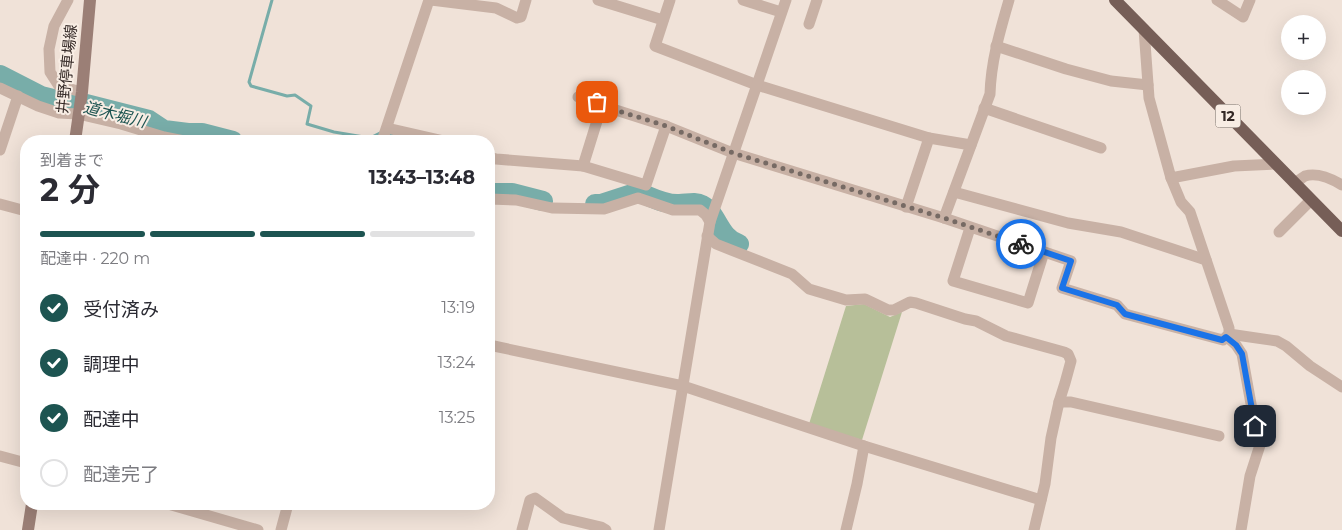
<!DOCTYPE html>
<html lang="ja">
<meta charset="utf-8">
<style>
body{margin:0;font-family:Montserrat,"Noto Sans JP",sans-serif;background:#f2f2f3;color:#2b2b33;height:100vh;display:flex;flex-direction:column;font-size:19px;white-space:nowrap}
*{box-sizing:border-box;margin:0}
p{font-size:16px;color:#7c7c81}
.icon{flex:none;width:28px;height:28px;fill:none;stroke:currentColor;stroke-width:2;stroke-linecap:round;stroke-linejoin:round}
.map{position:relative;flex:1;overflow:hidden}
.details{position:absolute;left:20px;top:135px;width:475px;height:375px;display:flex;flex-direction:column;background:#fff;border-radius:20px;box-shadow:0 5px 20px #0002}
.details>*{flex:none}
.fabs{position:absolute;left:1281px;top:15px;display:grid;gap:10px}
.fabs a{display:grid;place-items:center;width:45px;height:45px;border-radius:50%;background:#fff;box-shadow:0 5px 20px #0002;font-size:25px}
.pin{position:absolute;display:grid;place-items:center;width:42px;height:42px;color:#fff;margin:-21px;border-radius:10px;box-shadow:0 2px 8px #0006}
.courier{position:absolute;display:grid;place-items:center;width:50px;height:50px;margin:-25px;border:4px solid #1a73e8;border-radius:50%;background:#fff;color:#222;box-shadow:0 1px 6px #0007}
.overview em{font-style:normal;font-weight:700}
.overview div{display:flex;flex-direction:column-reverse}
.overview{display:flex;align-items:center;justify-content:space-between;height:85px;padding:0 20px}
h1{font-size:32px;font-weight:700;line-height:38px}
.bar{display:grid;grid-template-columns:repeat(4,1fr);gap:8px 5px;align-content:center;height:60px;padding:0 20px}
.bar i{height:6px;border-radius:4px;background:#e1e1e2}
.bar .active{background:#1d5451}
.bar p{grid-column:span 4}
ol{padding:0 20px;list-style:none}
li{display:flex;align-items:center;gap:15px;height:55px}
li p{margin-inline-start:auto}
li .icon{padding:5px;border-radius:50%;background:#1d5451;color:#fff;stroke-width:4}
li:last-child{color:#7c7c81}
li i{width:28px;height:28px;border:2px solid #e1e1e2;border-radius:50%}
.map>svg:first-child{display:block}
.green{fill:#b7bf99}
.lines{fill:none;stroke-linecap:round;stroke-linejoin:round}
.stream{stroke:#78ada9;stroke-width:3}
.river{stroke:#78ada9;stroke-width:20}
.minor{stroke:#c8b1a5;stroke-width:11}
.secondary{stroke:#9b7f76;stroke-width:12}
.primary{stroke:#765e57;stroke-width:12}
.done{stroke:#766a64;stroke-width:5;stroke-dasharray:0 9}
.route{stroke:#1a73e8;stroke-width:6}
.labels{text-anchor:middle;stroke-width:4;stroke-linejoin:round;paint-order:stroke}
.shield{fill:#f8ede4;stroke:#6f645f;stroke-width:1}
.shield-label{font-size:14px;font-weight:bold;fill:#342926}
.street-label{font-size:15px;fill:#342926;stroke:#f8ede4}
.water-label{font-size:16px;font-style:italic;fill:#1d5451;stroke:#f8ede4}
</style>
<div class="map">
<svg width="1342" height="530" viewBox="0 0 1342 530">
<rect width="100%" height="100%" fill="#f0e2d8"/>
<path class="green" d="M864 304 890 317 902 312 862 440 809 424 846 306Z"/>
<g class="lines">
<path class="stream" d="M272 0 249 82 251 86 287 96 295 95 311 106 307 124 334 132 370 138 380 133 414 140V141"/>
<g class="river">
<path d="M0 75 41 96 69 103 86 104 149 120 164 130 188 133H202L233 141"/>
<path d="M489 193H512L543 201"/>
<path d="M595 204H601L638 192C651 197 665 205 679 204 687 204 695 201 702 205 718 213 718 237 739 244"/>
</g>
<g class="minor">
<path d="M68 0 54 26 49 49 50 72 59 86 82 92"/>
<path d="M431 0 496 8 517 18 521 17 526 0"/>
<path d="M598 0 663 20"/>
<path d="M670 0 655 46 757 85 929 138 971 145"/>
<path d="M743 0 781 12"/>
<path d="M1217 0 1243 17 1250 0"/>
<path d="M809 24 817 0"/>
<path d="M996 46 1066 69 1111 81 1148 85"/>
<path d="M0 88 38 106 59 113 78 114 121 124 164 137 184 141"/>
<path d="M578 97C586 99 598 99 601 108L583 166"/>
<path d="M600 105 666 126 733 153 944 218 1071 261 1062 288 1117 305 1125 314 1223 340 1229 334V328L1190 212 1181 202 1171 178 1149 98 1144 29"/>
<path d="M984 108 1101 148"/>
<path d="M387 128 444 141"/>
<path d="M382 141 429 0"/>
<path d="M0 150 18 96"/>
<path d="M489 157 496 159 583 166 646 185 666 126"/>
<path d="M1171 178 1234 166 1275 164"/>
<path d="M1294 183C1298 181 1302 178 1305 176 1318 172 1332 179 1342 185"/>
<path d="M954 192 1068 223 1121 232 1206 260"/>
<path d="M489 199 516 200 552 208 604 209 638 198 673 210H700L706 215 710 222 659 530"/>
<path d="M0 204 26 211"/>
<path d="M906 207 929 138"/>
<path d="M944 218 990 94C991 61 1000 31 1009 0"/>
<path d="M710 222 786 0"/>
<path d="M970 228 953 281 1028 303 1044 252"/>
<path d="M1279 232 1311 200"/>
<path d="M707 236 716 244 792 274 809 289 846 300 865 299 888 310H894L910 302 916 303 965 319 976 321 1006 336 1064 352 1068 354 1071 361 1065 383 1059 402 1051 438 1045 484 1034 530"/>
<path d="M1229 334 1277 341 1286 346 1310 366 1342 387"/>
<path d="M1227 337 1236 345 1242 354 1255 426 1261 442 1250 476 1241 530"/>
<path d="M489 345 683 386 864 446 1041 500"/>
<path d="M1059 402H1071L1219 436"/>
<path d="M0 456 26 463"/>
<path d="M168 504 258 530"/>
<path d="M281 530 288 504"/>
<path d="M522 530 530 500 535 498 563 518 601 527 606 530"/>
<path d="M846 530 857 484 864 446"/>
</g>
<g class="secondary">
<path d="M75 141 82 92 90 0"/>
<path d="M28 530 32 504"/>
</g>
<path class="primary" d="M1115 0 1342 231"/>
</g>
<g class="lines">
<path class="done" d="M597 102 600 105 666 126 733 153 944 218 1021 244"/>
<path class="route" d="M1021 244 1071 261 1062 288 1117 305 1125 314 1222 340 1226 337 1236 345 1242 354 1255 426"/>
</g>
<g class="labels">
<rect class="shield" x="1215.5" y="104.5" width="25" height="23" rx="4"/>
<g class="shield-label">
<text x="1228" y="121">12</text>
</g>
<g class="street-label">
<text transform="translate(67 69) rotate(-84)" y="5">井野停車場線</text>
</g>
<g class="water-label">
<text transform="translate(115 114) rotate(14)" y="6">道木堀川</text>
</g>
</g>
</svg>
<div class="fabs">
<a>+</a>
<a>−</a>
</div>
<div class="pin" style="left:597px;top:102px;background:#ea580c"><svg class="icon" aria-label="bag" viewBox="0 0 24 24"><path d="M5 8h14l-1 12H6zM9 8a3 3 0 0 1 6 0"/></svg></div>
<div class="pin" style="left:1255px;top:426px;background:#1f2937"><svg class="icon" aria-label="home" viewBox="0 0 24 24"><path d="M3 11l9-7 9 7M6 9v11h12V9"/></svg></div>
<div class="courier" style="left:1021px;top:244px"><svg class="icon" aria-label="bike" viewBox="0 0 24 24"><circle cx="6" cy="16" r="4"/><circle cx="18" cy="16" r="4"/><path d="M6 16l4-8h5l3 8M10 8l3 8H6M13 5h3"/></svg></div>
<section class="details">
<div class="overview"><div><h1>2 分</h1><p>到着まで</p></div><em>13:43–13:48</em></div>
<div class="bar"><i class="active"></i><i class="active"></i><i class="active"></i><i></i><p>配達中 · 220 m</p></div>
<ol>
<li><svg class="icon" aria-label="check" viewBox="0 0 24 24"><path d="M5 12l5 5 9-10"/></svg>受付済み<p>13:19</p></li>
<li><svg class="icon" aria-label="check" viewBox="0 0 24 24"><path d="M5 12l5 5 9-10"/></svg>調理中<p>13:24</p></li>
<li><svg class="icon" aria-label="check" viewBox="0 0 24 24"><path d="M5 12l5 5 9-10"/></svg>配達中<p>13:25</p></li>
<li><i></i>配達完了</li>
</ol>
</section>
</div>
